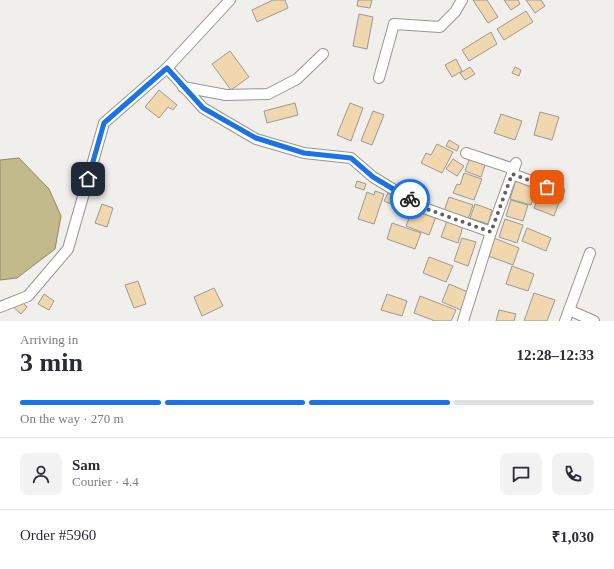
<!DOCTYPE html>
<meta charset="utf-8">
<style>
body{margin:0;font-family:Georgia,serif;background:#f2f2f3;color:#2b2b33;height:100vh;display:flex;flex-direction:column;font-size:15px;white-space:nowrap}
*{box-sizing:border-box;margin:0}
p{font-size:13px;color:#7c7c81}
.icon{flex:none;width:22px;height:22px;fill:none;stroke:currentColor;stroke-width:2;stroke-linecap:round;stroke-linejoin:round}
.map{position:relative;height:321px;overflow:hidden}
.sheet{display:flex;flex-direction:column;background:#fff;flex:1}
.sheet>*{flex:none}
.pin{position:absolute;display:grid;place-items:center;width:34px;height:34px;color:#fff;margin:-17px;border-radius:8px;box-shadow:0 2px 6px #0006}
.courier{position:absolute;display:grid;place-items:center;width:40px;height:40px;margin:-20px;border:3px solid #1a73e8;border-radius:50%;background:#fff;color:#222;box-shadow:0 1px 5px #0007}
.head em{font-style:normal;font-weight:600}
.head div{display:flex;flex-direction:column-reverse}
.head{display:flex;align-items:center;justify-content:space-between;height:68px;padding:0 20px}
h1{font-size:26px;font-weight:600;line-height:30px}
.bar{display:grid;grid-template-columns:repeat(4,1fr);gap:6px 4px;align-content:center;height:48px;padding:0 20px}
.bar i{height:5px;border-radius:3px;background:#e1e1e2}
.bar .selected{background:#1a73e8}
.bar p{grid-column:span 4}
.line{display:flex;align-items:center;gap:10px;padding:0 20px;border-top:1px solid #e1e1e2}
.line div{flex:1}
.round{display:grid;place-items:center;flex:none;width:42px;height:42px;border-radius:8px;background:#f2f2f3}
.map>svg:first-child{display:block}
.water{fill:#c3ba8c;stroke:#8f8868}
.building{fill:#f1d7ad;stroke:#9b9996}
.lines{fill:none;stroke-linecap:round;stroke-linejoin:round}
.street-casing{stroke:#989593;stroke-width:12}
.street{stroke:#fff;stroke-width:10}
.done{stroke:#636160;stroke-width:4;stroke-dasharray:0 7.2}
.route{stroke:#1a73e8;stroke-width:5}
</style>
<div class="map">
<svg width="614" height="321" viewBox="0 0 614 321">
<rect width="100%" height="100%" fill="#f1efec"/>
<path class="water" d="M19 158 49 189 61 216 55 249 17 278 0 280V160Z"/>
<g class="building">
<path d="M273 0H285L288 8 257 22 252 10Z"/>
<path d="M358 0H372L370 8 357 6Z"/>
<path d="M473 0H487L498 17 488 23Z"/>
<path d="M504 0H518L520 4 511 10Z"/>
<path d="M526 0H541L545 6 535 13Z"/>
<path d="M526 11 533 22 504 40 497 29Z"/>
<path d="M359 14 373 17 367 49 353 46Z"/>
<path d="M491 32 497 44 469 61 462 50Z"/>
<path d="M230 51 249 77 231 90 212 64Z"/>
<path d="M456 59 462 71 452 77 445 65Z"/>
<path d="M470 67 475 74 465 80 460 73Z"/>
<path d="M515 67 521 70 519 76 512 73Z"/>
<path d="M159 90 177 105 173 110 168 107 159 118 145 107Z"/>
<path d="M295 103 298 115 267 123 264 111Z"/>
<path d="M350 103 363 108 351 141 337 135Z"/>
<path d="M373 111 384 115 372 145 361 141Z"/>
<path d="M540 112 559 117 552 140 534 135Z"/>
<path d="M501 114 522 121 515 140 494 133Z"/>
<path d="M449 140 459 146 457 151 446 146Z"/>
<path d="M437 144 453 152 442 173 421 163 426 153 431 155Z"/>
<path d="M470 157 486 162 481 177 465 171Z"/>
<path d="M453 159 464 166 457 176 446 169Z"/>
<path d="M464 173 482 179 474 200 453 193 457 184 460 185Z"/>
<path d="M516 180 537 186 531 205 510 199Z"/>
<path d="M357 181 366 184 364 190 355 187Z"/>
<path d="M542 189 561 197 554 216 534 208Z"/>
<path d="M375 191 384 194 374 224 358 219 367 192 374 195Z"/>
<path d="M388 193 402 199 398 207 384 201Z"/>
<path d="M449 197 473 205 468 219 444 211Z"/>
<path d="M511 200 528 205 523 221 506 216Z"/>
<path d="M102 204 113 208 107 227 95 223Z"/>
<path d="M475 204 492 210 488 224 470 218Z"/>
<path d="M414 206 437 214 429 235 406 226Z"/>
<path d="M505 219 523 225 517 243 499 237Z"/>
<path d="M447 221 463 226 458 243 441 237Z"/>
<path d="M392 223 421 233 415 249 387 239Z"/>
<path d="M527 228 551 238 546 251 522 241Z"/>
<path d="M462 238 476 242 468 266 454 261Z"/>
<path d="M494 238 519 248 513 265 488 256Z"/>
<path d="M429 257 453 266 446 282 423 273Z"/>
<path d="M512 266 534 274 528 291 506 284Z"/>
<path d="M138 281 146 304 134 308 125 285Z"/>
<path d="M449 284 468 292 461 310 442 302Z"/>
<path d="M214 288 223 306 202 316 194 297Z"/>
<path d="M534 293 555 300 547 321H524Z"/>
<path d="M44 294 54 301 49 310 38 304Z"/>
<path d="M387 294 407 301 402 316 381 310Z"/>
<path d="M420 296 456 310 451 321H435L414 313Z"/>
<path d="M18 298 27 307 21 314 11 305Z"/>
<path d="M499 310 516 314 514 321H496Z"/>
</g>
<g class="lines">
<defs>
<g id="street">
<path d="M167 68 203 108 256 139 304 153 351 158 373 177 424 208 491 232"/>
<path d="M379 78 394 24 440 27 455 12 462 0"/>
<path d="M183 87 226 95 268 94 297 79 323 54"/>
<path d="M466 153 514 169"/>
<path d="M512 174 559 191"/>
<path d="M0 307 28 296 68 249 104 123 167 68 230 0"/>
<path d="M569 310 594 321"/>
<path d="M463 321 491 232 516 163"/>
<path d="M565 321 590 253"/>
</g>
</defs>
<use href="#street" class="street-casing"/>
<use href="#street" class="street"/>
</g>
<g class="lines">
<path class="done" d="M410 199 424 208 491 232 512 174 547 187"/>
<path class="route" d="M88 179 104 123 167 68 203 108 256 138 304 153 351 158 373 177 410 199"/>
</g>
</svg>
<div class="pin" style="left:547px;top:187px;background:#ea580c"><svg class="icon" aria-label="bag" viewBox="0 0 24 24"><path d="M5 8h14l-1 12H6zM9 8a3 3 0 0 1 6 0"/></svg></div>
<div class="pin" style="left:88px;top:179px;background:#1f2937"><svg class="icon" aria-label="home" viewBox="0 0 24 24"><path d="M3 11l9-7 9 7M6 9v11h12V9"/></svg></div>
<div class="courier" style="left:410px;top:199px"><svg class="icon" aria-label="bike" viewBox="0 0 24 24"><circle cx="6" cy="16" r="4"/><circle cx="18" cy="16" r="4"/><path d="M6 16l4-8h5l3 8M10 8l3 8H6M13 5h3"/></svg></div>
</div>
<section class="sheet">
<div class="head"><div><h1>3 min</h1><p>Arriving in</p></div><em>12:28–12:33</em></div>
<div class="bar"><i class="selected"></i><i class="selected"></i><i class="selected"></i><i></i><p>On the way · 270 m</p></div>
<div class="line" style="height:72px"><a class="round"><svg class="icon" aria-label="person" viewBox="0 0 24 24"><circle cx="12" cy="8" r="4"/><path d="M4 21q1-7 8-7t8 7"/></svg></a><div><b>Sam</b><p>Courier · 4.4</p></div><a class="round"><svg class="icon" aria-label="chat" viewBox="0 0 24 24"><path d="M4 5h16v11H9l-5 4z"/></svg></a><a class="round"><svg class="icon" aria-label="phone" viewBox="0 0 24 24"><path d="M5 4h4l2 5-3 2q2 4 5 5l2-3 5 2v4C11 20 4 13 5 4z"/></svg></a></div>
<div class="line" style="height:52px"><div>Order #5960</div><b>₹1,030</b></div>
</section>
